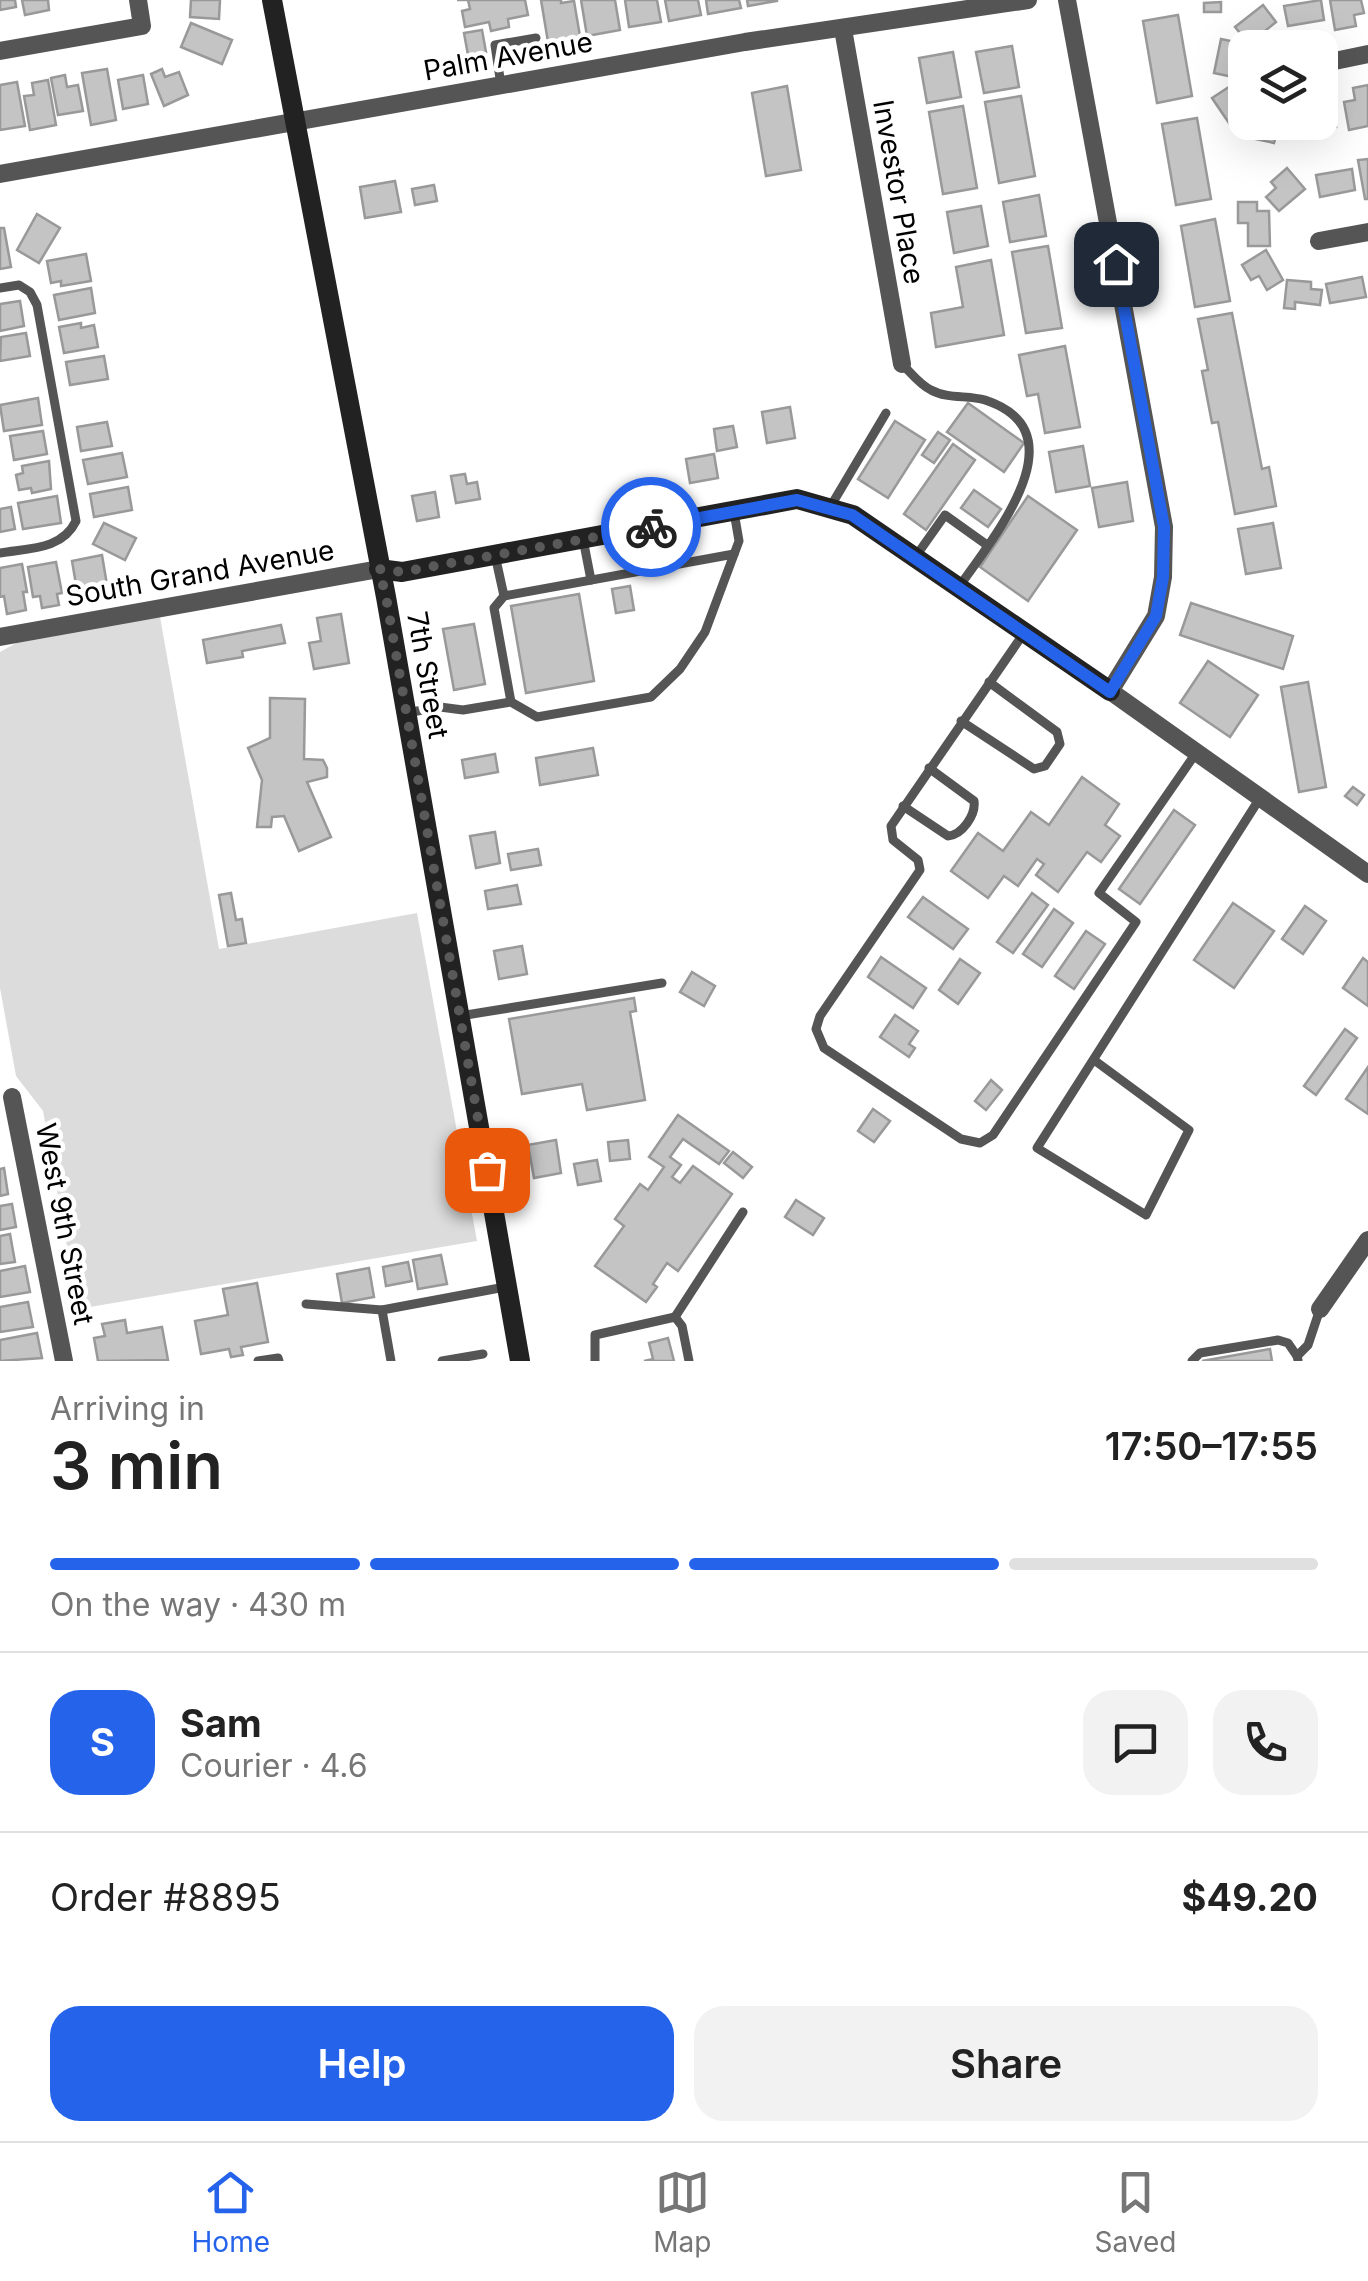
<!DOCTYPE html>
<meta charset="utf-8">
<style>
body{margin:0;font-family:Inter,sans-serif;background:#f2f2f2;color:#222;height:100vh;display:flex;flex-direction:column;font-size:38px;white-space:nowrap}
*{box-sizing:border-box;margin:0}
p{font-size:32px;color:#767676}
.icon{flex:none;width:55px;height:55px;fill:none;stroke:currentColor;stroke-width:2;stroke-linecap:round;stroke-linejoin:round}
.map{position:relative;height:1361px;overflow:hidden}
.drawer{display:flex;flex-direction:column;background:#fff;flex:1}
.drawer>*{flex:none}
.controls{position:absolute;left:1228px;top:30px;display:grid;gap:20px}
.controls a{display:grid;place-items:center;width:110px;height:110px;border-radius:20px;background:#fff;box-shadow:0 10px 40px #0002;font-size:50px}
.pin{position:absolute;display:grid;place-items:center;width:85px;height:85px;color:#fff;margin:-42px;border-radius:20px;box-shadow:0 5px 15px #0006}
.courier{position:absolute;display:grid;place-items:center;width:100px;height:100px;margin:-50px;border:8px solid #2563eb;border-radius:50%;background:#fff;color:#222;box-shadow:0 2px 12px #0007}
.head em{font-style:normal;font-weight:600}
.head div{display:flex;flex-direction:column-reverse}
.head{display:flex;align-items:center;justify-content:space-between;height:170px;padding:0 50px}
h1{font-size:65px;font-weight:600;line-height:75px}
.bar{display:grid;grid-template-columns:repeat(4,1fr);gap:15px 10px;align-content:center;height:120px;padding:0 50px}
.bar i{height:12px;border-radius:8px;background:#e0e0e0}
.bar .on{background:#2563eb}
.bar p{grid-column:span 4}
.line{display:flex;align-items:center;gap:25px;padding:0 50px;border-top:2px solid #e0e0e0}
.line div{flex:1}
.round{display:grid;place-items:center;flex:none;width:105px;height:105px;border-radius:30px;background:#f2f2f2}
.button{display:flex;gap:20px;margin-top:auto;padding:20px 50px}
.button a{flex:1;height:115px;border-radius:30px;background:#2563eb;color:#fff;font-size:40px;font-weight:600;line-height:115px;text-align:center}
.button a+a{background:#f2f2f2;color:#222}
.menu{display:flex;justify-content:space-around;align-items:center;height:140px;border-top:2px solid #e0e0e0;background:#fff;font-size:28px;color:#767676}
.menu a{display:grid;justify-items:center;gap:5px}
.menu .on{color:#2563eb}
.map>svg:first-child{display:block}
.green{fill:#dcdcdc}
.building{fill:#c4c4c4;stroke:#999;stroke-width:2.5}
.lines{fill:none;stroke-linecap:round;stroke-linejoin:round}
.lane{stroke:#555;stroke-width:9}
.street{stroke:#555;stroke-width:18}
.secondary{stroke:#222;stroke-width:20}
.done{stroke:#595959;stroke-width:10;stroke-dasharray:0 18}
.route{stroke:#2563eb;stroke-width:12}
.labels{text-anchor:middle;stroke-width:9;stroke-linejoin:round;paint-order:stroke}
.street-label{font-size:28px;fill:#000;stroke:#fff}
</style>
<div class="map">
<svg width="1368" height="1361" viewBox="0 0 1368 1361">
<rect width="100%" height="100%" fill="#fff"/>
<path class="green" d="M160 617 219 949 417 913 477 1241 78 1309 43 1111 16 1076 0 988V652L20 641Z"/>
<g class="building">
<path d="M0 0H15L16 7 0 10Z"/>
<path d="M22 0H48L49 10 25 15Z"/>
<path d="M191 0H220L219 19 190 17Z"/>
<path d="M457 0H525L528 15 508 19 509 27 491 31 489 22 465 27 462 11 470 9 468 0Z"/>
<path d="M541 0H561V3L574 1 582 48 550 54Z"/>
<path d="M581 0H615L620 30 587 36Z"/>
<path d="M625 0H657L661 22 629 27Z"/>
<path d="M665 0H698L701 15 669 21Z"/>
<path d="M706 0H739L741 8 708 14Z"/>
<path d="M747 0H777V1L748 6Z"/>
<path d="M1321 0 1324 20 1288 26 1284 6Z"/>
<path d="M1330 0H1361L1364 13 1354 15 1356 26 1335 30Z"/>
<path d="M1221 2V12H1204V3Z"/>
<path d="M1263 5 1276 22 1249 44 1235 27Z"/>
<path d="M1178 15 1192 96 1157 103 1143 21Z"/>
<path d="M191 23 232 40 222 64 181 47Z"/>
<path d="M482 30 486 52 468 55 464 33Z"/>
<path d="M1221 39 1240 43 1233 77 1214 73Z"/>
<path d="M1012 46 1019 87 984 93 976 52Z"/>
<path d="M953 52 961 97 927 103 919 58Z"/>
<path d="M107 69 116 120 91 125 82 73Z"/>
<path d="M162 69 165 77 179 72 188 95 164 106 151 74Z"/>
<path d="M65 75 67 87 78 85 83 111 58 115 51 78Z"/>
<path d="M143 75 148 104 123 109 118 80Z"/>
<path d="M48 80 56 125 30 130 24 96 34 95 32 83Z"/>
<path d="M17 82 25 126 0 130V85Z"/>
<path d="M1235 83 1245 97V117L1231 126 1212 98Z"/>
<path d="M1368 85V126L1349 130 1344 102 1355 100 1353 88Z"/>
<path d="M787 86 801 170 766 176 752 93Z"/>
<path d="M1021 96 1035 176 999 183 985 102Z"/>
<path d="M963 106 977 188 943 194 929 112Z"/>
<path d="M1333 106 1336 127 1301 133 1299 122H1320V108Z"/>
<path d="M1197 118 1211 199 1176 205 1162 124Z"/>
<path d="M1254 122H1286L1283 137 1276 136 1274 143 1251 138Z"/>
<path d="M1368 159V199H1365L1358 160Z"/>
<path d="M1287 168 1305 189 1279 211 1266 197 1276 188 1271 182Z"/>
<path d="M1352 169 1355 190 1320 197 1316 175Z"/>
<path d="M395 181 401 212 365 218 360 187Z"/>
<path d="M434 185 437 201 415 205 412 189Z"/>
<path d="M1039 195 1046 236 1010 242 1003 202Z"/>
<path d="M1238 202H1257V211H1269L1270 246H1248V223H1238Z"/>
<path d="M981 206 988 246 954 253 947 212Z"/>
<path d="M37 214 60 228 39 263 17 250Z"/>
<path d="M1215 219 1230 301 1195 307 1181 226Z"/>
<path d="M0 228H4L11 267 0 269Z"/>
<path d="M1048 246 1062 328 1026 333 1012 252Z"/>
<path d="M1266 250 1283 280 1267 290 1259 276 1251 280 1242 265Z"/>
<path d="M86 254 91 281 61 286V281L51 283 47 261Z"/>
<path d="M991 260 1004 335 936 347 931 313 963 307 956 267Z"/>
<path d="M1362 277 1366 297 1330 303 1326 284Z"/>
<path d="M1287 280 1311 282V289L1322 290 1320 305 1295 302V309L1284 308Z"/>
<path d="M91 288 95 313 59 320 54 295Z"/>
<path d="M20 301 24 326 0 331V304Z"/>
<path d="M1232 313 1262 469 1269 467 1276 506 1235 514 1218 422 1212 423 1202 371 1208 370 1198 319Z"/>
<path d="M81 323V328L94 325 98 347 64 353 59 327Z"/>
<path d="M26 333 30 356 0 361 1 337Z"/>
<path d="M1065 346 1080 427 1045 433 1038 394 1027 396 1019 355Z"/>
<path d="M104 356 108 379 70 385 66 362Z"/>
<path d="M38 398 42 425 4 431 0 405Z"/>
<path d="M968 403 1024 443 1004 472 947 432Z"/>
<path d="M790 407 795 438 767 443 762 412Z"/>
<path d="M895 421 925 440 888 498 858 479Z"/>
<path d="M107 422 112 446 81 451 77 427Z"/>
<path d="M733 426 737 447 717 451 714 429Z"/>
<path d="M43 431 47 454 14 460 10 436Z"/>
<path d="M938 432 950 440 934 463 922 455Z"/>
<path d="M953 444 975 460 926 530 904 514Z"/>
<path d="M1083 446 1090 486 1056 492 1049 452Z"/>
<path d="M122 453 127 477 88 484 83 460Z"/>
<path d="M714 454 718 478 690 483 686 459Z"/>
<path d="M49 461 51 489 32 493 31 488 19 490 16 475 23 473 22 466Z"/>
<path d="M465 474 467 484 477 482 480 499 456 503 451 476Z"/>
<path d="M1127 482 1133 521 1099 527 1092 488Z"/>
<path d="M128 487 132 510 94 517 90 494Z"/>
<path d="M974 490 1001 509 988 527 961 508Z"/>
<path d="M435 492 439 517 417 521 412 496Z"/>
<path d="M57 496 61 523 23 529 18 503Z"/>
<path d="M1028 496 1077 530 1028 601 980 567Z"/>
<path d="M11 507 15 529 0 532V509Z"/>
<path d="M104 523 136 538 125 560 93 544Z"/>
<path d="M1273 523 1281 568 1246 574 1238 529Z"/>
<path d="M102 555 109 597 79 602 72 561Z"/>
<path d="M56 562 62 593 57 594 59 605 42 608 40 596 33 597 28 567Z"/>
<path d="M22 564 27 592H23L26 610 7 614 4 596 0 597V568Z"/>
<path d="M630 586 634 610 616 613 612 589Z"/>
<path d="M579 594 594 681 526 693 511 606Z"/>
<path d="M1191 603 1293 636 1283 669 1180 635Z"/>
<path d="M341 614 349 663 314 669 309 643 321 641 317 618Z"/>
<path d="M474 624 485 684 454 690 443 629Z"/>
<path d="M281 625 285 643 242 651 243 657 207 663 203 640Z"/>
<path d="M1208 661 1258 695 1230 737 1180 703Z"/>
<path d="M1308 682 1326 787 1299 792 1281 687Z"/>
<path d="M270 698 305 699 304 759 323 760 327 768V777L307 782 331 837 299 851 284 816 272 817 271 827H257L262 780 248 748 270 738Z"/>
<path d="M593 748 598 775 540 785 536 758Z"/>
<path d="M495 754 498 772 465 778 462 760Z"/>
<path d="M1082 777 1119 804 1105 825 1120 836 1101 862 1087 852 1058 892 1036 875 1044 864 1037 859 1018 886 1004 876 988 898 951 871 978 833 1003 851 1031 812 1049 825Z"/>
<path d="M1353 787 1364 795 1357 805 1345 796Z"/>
<path d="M1174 810 1195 825 1140 904 1119 889Z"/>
<path d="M495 832 500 863 476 868 470 836Z"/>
<path d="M538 849 541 865 511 870 508 854Z"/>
<path d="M517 885 521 904 488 909 485 891Z"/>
<path d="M231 893 236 920 242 919 246 943 228 946 219 895Z"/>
<path d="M1032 893 1048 905 1013 953 997 942Z"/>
<path d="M923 897 968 929 953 949 908 917Z"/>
<path d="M1233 903 1274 931 1234 988 1194 960Z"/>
<path d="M1305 906 1326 921 1303 954 1282 939Z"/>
<path d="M1054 909 1073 923 1042 967 1023 954Z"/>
<path d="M1086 931 1105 944 1074 989 1055 976Z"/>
<path d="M522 946 527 974 499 979 494 951Z"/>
<path d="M881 957 926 988 913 1008 868 977Z"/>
<path d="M1363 958 1368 962V1006L1343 988Z"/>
<path d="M960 959 980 973 958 1004 939 990Z"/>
<path d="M692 972 715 986 704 1006 680 992Z"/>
<path d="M634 998 636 1011 630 1012 645 1100 587 1110 582 1084 522 1094 509 1019Z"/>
<path d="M895 1015 918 1031 909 1044 915 1048 909 1057 880 1037Z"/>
<path d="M1345 1029 1357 1038 1316 1095 1304 1086Z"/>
<path d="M1368 1067V1114L1346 1099Z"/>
<path d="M991 1080 1002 1090 986 1110 975 1101Z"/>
<path d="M873 1109 890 1121 874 1142 858 1131Z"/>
<path d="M678 1115 729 1151 719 1164 683 1139 670 1157 681 1165 672 1177 680 1183 693 1166 732 1194 678 1271 667 1263 653 1284 657 1287 646 1302 595 1266 624 1226 615 1219 640 1184 648 1190 664 1167 649 1157Z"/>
<path d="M556 1140 561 1173 534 1178 528 1145Z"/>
<path d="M628 1140 630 1159 610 1161 608 1142Z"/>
<path d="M733 1152 752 1167 743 1178 724 1163Z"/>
<path d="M597 1160 601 1181 578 1185 574 1164Z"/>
<path d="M4 1168 8 1194 0 1196V1169Z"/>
<path d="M796 1200 824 1218 813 1235 785 1217Z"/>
<path d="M12 1204 16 1227 0 1230V1206Z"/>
<path d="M10 1234 15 1262 0 1264V1236Z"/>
<path d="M441 1255 447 1284 418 1289 413 1260Z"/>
<path d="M408 1262 412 1281 386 1286 383 1267Z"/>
<path d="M25 1266 30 1292 0 1297V1271Z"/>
<path d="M369 1268 374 1297 342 1303 337 1274Z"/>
<path d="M257 1283 268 1342 241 1347 243 1355 231 1357 229 1349 201 1354 195 1321 228 1315 223 1289Z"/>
<path d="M28 1302 33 1327 0 1332V1307Z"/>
<path d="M125 1320 127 1333 162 1327 168 1360 98 1361 94 1338 105 1336 102 1324Z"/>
<path d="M37 1333 42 1358 0 1361V1340Z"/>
<path d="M668 1338 674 1361H644L653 1359 649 1343Z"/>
<path d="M1270 1349 1272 1361H1202Z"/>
</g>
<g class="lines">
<g class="lane">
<path d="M501 85 495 45 536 38"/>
<path d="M0 288 19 285 30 292 37 305 76 521C62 550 29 548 0 553"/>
<path d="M902 364C911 373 920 385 931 390 947 399 968 395 985 400 1083 432 992 539 959 587"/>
<path d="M829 509 886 413"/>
<path d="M583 539 591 580"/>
<path d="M495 555 504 596"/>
<path d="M916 556 945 515 987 545"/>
<path d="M1024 633 891 826 893 840 918 860 920 870 820 1016 816 1029 824 1048 961 1139 980 1143 993 1135 1136 922 1099 893 1196 753"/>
<path d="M511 702 494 608 504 596 734 554"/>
<path d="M406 713 440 707 463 710 511 702 537 717 651 697 680 669 705 632 739 541 734 512"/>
<path d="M961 721 1034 769 1045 766 1060 744 1057 732 989 682"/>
<path d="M903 806 948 836C962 835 976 815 974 801L929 768"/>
<path d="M460 1016 662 983"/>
<path d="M1094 1060 1189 1130 1146 1215 1037 1148 1260 798"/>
<path d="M306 1304 382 1310"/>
<path d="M675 1317 743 1212"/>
<path d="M1298 1360 1297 1356 1308 1345 1320 1309"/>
<path d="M258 1361 278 1358 279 1361"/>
<path d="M391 1361 382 1310 505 1287"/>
<path d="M442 1361 483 1354"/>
<path d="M595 1361V1335L675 1317 682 1326 689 1361"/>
<path d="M1192 1361 1200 1353 1278 1340 1288 1343 1297 1356"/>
</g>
<g class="street">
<path d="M1067 0 1164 527 1163 577 1156 616 1110 691 1368 874"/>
<path d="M843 29 902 364"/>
<path d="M0 51 142 26 138 0"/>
<path d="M1320 64 1368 54"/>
<path d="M0 174 745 42 1028 0"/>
<path d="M1319 241 1368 232"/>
<path d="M0 637 379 569"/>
<path d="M12 1097 64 1361"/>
<path d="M1320 1309 1368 1240"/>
</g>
<g class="secondary">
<path d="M272 0 386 597 520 1361"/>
<path d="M379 569 402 572 797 499 853 515 1110 691"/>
</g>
</g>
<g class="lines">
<path class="done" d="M487 1170 386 597 379 569 402 572 651 527"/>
<path class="route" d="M651 527 797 500 852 515 1110 692 1156 616 1163 577 1164 527 1116 264"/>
</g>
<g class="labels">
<g class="street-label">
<text transform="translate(508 56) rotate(-10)" y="10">Palm Avenue</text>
<text transform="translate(899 192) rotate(80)" y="10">Investor Place</text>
<text transform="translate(200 573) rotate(-10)" y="10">South Grand Avenue</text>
<text transform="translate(428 675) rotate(80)" y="10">7th Street</text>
<text transform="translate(65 1224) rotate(79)" y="10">West 9th Street</text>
</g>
</g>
</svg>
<div class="controls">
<a><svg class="icon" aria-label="layers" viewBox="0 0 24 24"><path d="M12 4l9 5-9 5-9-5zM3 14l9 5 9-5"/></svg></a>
</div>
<div class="pin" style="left:487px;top:1170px;background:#ea580c"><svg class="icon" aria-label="bag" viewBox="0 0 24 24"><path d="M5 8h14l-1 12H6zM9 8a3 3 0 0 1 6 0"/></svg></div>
<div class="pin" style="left:1116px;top:264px;background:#1f2937"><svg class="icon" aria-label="home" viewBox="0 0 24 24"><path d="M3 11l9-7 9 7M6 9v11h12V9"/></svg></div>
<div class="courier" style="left:651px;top:527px"><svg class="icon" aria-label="bike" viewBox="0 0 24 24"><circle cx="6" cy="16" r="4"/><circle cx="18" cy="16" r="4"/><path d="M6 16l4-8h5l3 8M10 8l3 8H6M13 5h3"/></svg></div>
</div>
<section class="drawer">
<div class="head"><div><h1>3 min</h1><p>Arriving in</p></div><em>17:50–17:55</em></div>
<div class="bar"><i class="on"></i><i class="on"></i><i class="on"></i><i></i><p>On the way · 430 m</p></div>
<div class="line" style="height:180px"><b class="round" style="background:#2563eb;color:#fff">S</b><div><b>Sam</b><p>Courier · 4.6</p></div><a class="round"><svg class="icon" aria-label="chat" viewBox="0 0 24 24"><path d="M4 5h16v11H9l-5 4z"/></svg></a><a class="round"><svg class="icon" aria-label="phone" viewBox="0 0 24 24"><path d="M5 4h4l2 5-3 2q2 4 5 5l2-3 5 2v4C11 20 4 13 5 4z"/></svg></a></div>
<div class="line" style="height:130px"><div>Order #8895</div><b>$49.20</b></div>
<div class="button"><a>Help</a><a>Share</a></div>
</section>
<nav class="menu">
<a class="on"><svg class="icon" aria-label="home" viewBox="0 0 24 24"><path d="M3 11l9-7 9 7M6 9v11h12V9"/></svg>Home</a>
<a><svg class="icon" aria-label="map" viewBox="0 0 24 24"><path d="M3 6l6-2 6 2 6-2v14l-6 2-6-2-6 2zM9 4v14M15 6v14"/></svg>Map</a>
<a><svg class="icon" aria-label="saved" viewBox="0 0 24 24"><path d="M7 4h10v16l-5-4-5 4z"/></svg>Saved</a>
</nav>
